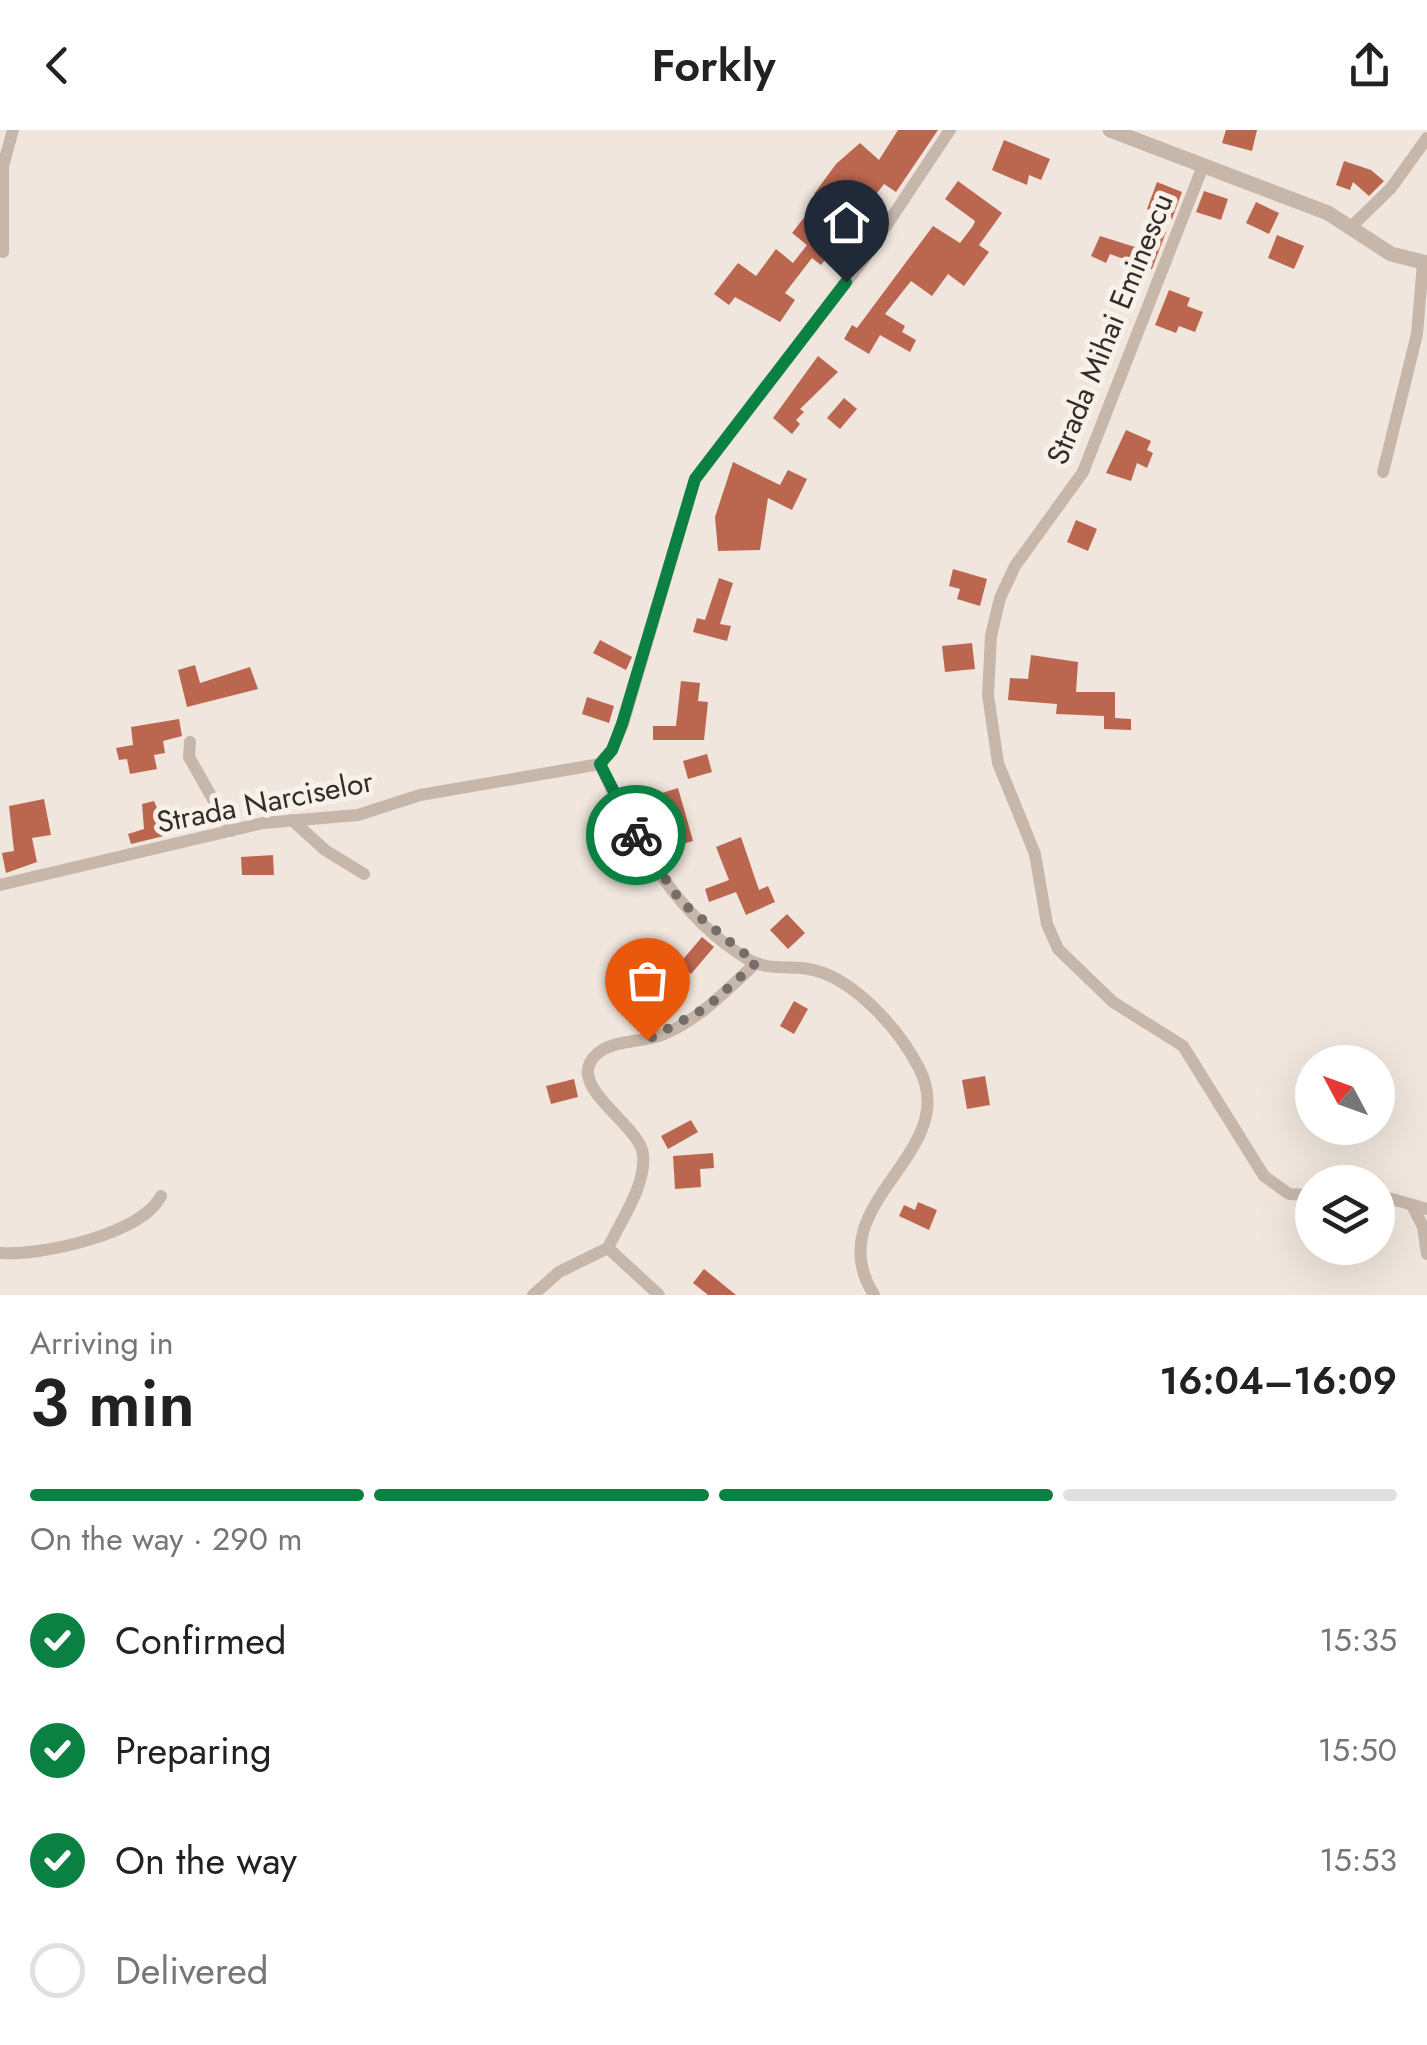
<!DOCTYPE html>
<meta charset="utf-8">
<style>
body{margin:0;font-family:Jost,sans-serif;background:#f6f6f6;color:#222;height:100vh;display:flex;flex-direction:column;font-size:38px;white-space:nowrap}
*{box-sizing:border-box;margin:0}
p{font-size:32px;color:#767676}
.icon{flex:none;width:55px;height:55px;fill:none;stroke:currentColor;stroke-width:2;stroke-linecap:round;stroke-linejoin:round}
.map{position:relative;height:1165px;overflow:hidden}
.sheet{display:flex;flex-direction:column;background:#fff;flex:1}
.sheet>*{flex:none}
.needle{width:65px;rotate:311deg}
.controls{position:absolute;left:1295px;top:915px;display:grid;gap:20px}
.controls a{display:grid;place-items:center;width:100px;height:100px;border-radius:50%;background:#fff;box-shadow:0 10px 40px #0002;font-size:50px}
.pin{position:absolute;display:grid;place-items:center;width:85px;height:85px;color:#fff;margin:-102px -42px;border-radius:50% 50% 50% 0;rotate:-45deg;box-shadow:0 0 10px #0007}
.pin .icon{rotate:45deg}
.courier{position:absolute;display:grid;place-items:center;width:100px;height:100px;margin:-50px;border:8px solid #0b8043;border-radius:50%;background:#fff;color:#222;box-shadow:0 2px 12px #0007}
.head em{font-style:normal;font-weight:600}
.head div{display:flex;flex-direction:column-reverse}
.head{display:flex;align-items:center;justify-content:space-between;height:170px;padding:0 30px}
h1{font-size:65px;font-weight:600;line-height:75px}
.bar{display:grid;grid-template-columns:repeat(4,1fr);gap:15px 10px;align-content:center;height:120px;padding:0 30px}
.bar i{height:12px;border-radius:8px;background:#e0e0e0}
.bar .current{background:#0b8043}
.bar p{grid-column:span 4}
ol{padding:0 30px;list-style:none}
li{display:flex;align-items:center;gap:30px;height:110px}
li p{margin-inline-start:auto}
li .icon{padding:10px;border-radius:50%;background:#0b8043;color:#fff;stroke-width:4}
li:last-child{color:#767676}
li i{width:55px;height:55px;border:5px solid #e0e0e0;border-radius:50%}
header{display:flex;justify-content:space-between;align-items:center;height:130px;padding:0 30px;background:#fff;font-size:45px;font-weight:600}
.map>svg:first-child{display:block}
.building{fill:#bb6750}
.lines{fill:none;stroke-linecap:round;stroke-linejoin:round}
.minor{stroke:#c7b6aa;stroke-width:12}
.tertiary{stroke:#c7b6aa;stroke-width:15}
.done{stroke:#766d68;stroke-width:10;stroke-dasharray:0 18}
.route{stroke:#0b8043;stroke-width:12}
.labels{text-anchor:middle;stroke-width:10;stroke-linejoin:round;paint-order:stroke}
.street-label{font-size:30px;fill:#352c29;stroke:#f8f1e9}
</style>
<header><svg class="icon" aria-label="back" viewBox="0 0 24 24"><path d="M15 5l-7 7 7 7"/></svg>Forkly<svg class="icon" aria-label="share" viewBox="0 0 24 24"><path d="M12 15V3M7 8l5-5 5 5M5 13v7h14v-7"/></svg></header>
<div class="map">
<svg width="1427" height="1165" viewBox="0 0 1427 1165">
<rect width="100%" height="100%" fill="#f0e6dd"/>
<g class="building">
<path d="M898 0H938L896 62 884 54 821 135 812 128 785 163 795 170 780 192 735 167 729 175 714 164 738 133 756 146 776 119 793 133 807 115 792 103 806 85 822 97 836 80 814 64 836 34 860 13 879 30Z"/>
<path d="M1226 0H1257L1252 21 1222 13Z"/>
<path d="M1004 10 1050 29 1041 50 1029 45 1027 55 992 40Z"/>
<path d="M1344 31 1371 40 1384 51 1369 66 1353 52 1350 60 1336 55Z"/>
<path d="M958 51 1002 83 979 115 989 122 964 156 948 144 932 166 911 151 885 184 905 196 902 202 916 210 910 222 880 205 869 224 844 209 852 195 857 198 933 96 960 113 973 96 975 91 945 69Z"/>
<path d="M1157 52 1182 62 1172 89 1147 79Z"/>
<path d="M1204 61 1228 69 1221 90 1196 82Z"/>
<path d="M1256 72 1279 83 1269 104 1246 93Z"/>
<path d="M1162 100 1166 102 1152 139 1110 124 1106 133 1091 126 1100 106 1154 123Z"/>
<path d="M1277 105 1304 116 1294 139 1268 128Z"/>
<path d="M1169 160 1190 168 1187 176 1203 182 1195 202 1179 196 1176 203 1155 195Z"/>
<path d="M818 226 838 242 800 279 804 282 796 290 800 294 792 304 773 288Z"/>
<path d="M844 268 857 279 840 299 827 288Z"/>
<path d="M1126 300 1151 311 1147 320 1153 323 1147 338 1137 333 1131 351 1106 343Z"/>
<path d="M733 332 780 355 788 340 807 349 792 380 768 368 760 420 718 421 715 387Z"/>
<path d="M1076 390 1097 399 1088 421 1067 412Z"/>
<path d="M953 439 987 449 980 476 957 469 960 459 949 456Z"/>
<path d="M719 448 733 453 720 494 731 496 727 511 693 502 697 488 705 490Z"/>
<path d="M600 510 632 527 626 540 593 523Z"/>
<path d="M972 513 975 539 945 542 942 516Z"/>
<path d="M1031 525 1078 532 1076 562H1115V588L1131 589V600L1104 599V586L1056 584 1057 574 1008 570 1010 548 1028 549Z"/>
<path d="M195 535 200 553 250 537 258 559 187 577 178 540Z"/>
<path d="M681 551 700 553 698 571 708 572 704 610H653V596H676Z"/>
<path d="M587 567 614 576 609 593 582 584Z"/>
<path d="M179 589 182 606 163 611 165 623 154 625 157 639 130 644 127 629 119 630 116 618 133 615 131 597Z"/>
<path d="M707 624 712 642 688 649 683 631Z"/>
<path d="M678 658 693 711 670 717 660 679 653 681 649 667Z"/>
<path d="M44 669 51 705 32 708 37 732 6 743 2 723 14 721 9 676Z"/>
<path d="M154 671 168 705 131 714 128 704 144 699 142 674Z"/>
<path d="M741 707 759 760 768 756 775 772 746 785 736 762 709 772 705 759 729 750 716 717Z"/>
<path d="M273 725 274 745H242L241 727Z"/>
<path d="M787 784 805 803 788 819 770 800Z"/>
<path d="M702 807 714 817 691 844 679 834Z"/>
<path d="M794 871 808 879 794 904 780 896Z"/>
<path d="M985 946 990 975 967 979 962 950Z"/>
<path d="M574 949 578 967 551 974 546 956Z"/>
<path d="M691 990 698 1002 668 1019 661 1006Z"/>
<path d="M713 1023 714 1038 700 1039 701 1057 675 1059 673 1026Z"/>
<path d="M918 1072 937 1080 929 1100 899 1086 904 1075 915 1080Z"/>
<path d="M704 1139 736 1165H708L693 1153Z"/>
</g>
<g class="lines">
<g class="minor">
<path d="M1203 36 1083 342 1015 436 1000 468 991 506 988 565 998 633 1035 724 1047 794 1058 819 1113 872 1183 916 1264 1046 1289 1064 1312 1065"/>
<path d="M1352 96 1391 58 1427 8"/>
<path d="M3 122V36L13 0"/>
<path d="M1383 342 1417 204 1423 133"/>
<path d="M190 612 189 627 231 701"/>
<path d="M600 634 612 620 623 594 695 349 864 129 950 0"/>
<path d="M600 634C633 708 677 787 749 830 766 840 790 836 809 839 853 847 899 899 919 938 964 1024 816 1073 874 1165"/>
<path d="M292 690 325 720 364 744"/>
<path d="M0 755 263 693 358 685 420 665 600 634"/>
<path d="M1378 1065 1427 1079"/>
<path d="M1413 1077 1423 1097 1427 1124"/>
<path d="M0 1123C41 1126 142 1104 161 1066"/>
<path d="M533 1165 559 1142 608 1118"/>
<path d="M659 1165 608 1118C621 1090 646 1056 643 1025 641 994 560 955 598 923 615 909 644 913 664 904 700 889 728 859 756 833"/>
</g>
<path class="tertiary" d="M1110 0 1328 83 1391 124 1427 133"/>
</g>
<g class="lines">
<path class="done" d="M636 705 681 772 756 833 706 878 647 910"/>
<path class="route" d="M636 705 600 634 612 620 622 594 695 349 846 152"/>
</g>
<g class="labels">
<g class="street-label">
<text transform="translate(1110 199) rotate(-68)" y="10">Strada Mihai Eminescu</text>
<text transform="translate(265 672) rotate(-11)" y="10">Strada Narciselor</text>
</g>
</g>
</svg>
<div class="controls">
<a><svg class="needle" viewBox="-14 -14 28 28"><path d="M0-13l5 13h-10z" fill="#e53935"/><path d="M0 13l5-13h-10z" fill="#767676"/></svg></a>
<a><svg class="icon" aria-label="layers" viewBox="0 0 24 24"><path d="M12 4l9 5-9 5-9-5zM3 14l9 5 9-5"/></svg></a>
</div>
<div class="pin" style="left:647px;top:910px;background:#ea580c"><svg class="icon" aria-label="bag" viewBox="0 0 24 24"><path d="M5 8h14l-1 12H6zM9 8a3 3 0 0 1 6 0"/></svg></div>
<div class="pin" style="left:846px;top:152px;background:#1f2937"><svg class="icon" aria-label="home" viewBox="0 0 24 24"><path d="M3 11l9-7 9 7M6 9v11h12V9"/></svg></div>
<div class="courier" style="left:636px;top:705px"><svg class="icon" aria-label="bike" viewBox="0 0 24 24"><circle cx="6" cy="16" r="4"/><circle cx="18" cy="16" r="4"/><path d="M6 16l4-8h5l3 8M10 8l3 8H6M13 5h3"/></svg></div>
</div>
<section class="sheet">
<div class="head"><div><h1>3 min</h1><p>Arriving in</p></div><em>16:04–16:09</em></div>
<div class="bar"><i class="current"></i><i class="current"></i><i class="current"></i><i></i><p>On the way · 290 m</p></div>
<ol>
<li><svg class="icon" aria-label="check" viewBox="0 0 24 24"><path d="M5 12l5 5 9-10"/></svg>Confirmed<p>15:35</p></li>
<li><svg class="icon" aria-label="check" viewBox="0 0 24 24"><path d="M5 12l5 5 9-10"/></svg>Preparing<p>15:50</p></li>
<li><svg class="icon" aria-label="check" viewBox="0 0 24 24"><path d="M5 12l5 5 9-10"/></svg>On the way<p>15:53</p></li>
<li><i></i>Delivered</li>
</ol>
</section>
